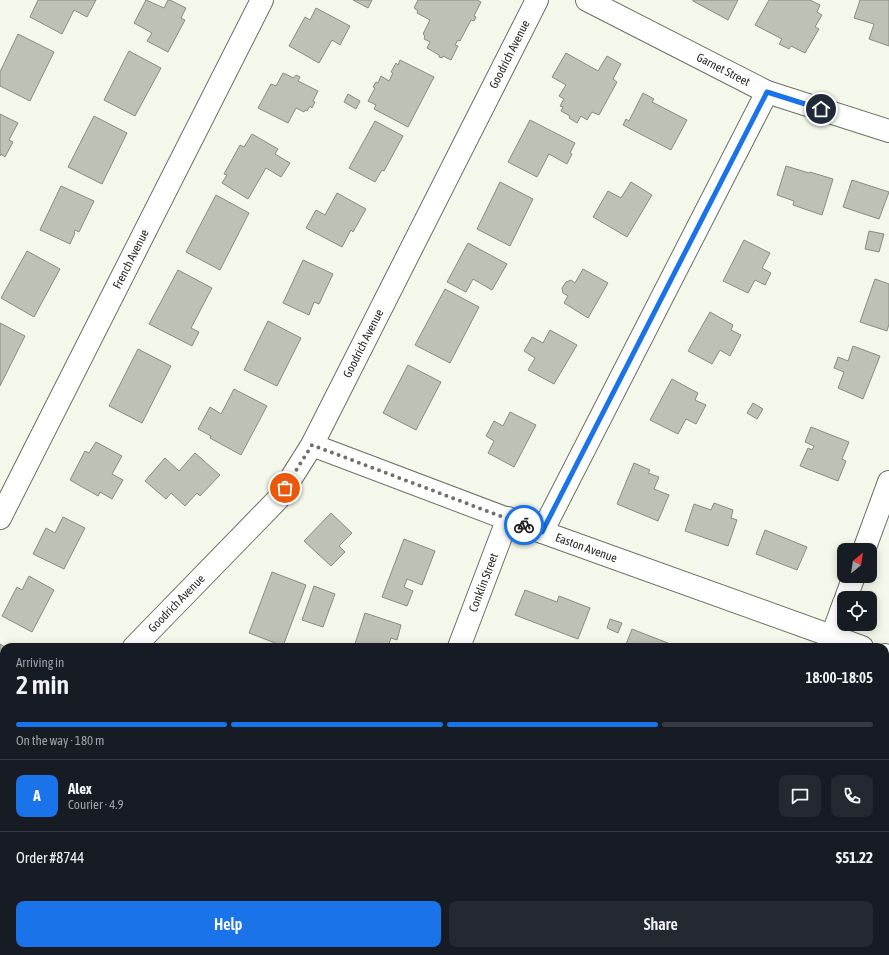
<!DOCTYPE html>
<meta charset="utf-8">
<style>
body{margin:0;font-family:"Asap Condensed",sans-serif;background:#242831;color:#f1f3f6;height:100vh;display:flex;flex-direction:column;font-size:15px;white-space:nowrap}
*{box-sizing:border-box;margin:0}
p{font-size:13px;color:#9ea1a6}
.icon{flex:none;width:22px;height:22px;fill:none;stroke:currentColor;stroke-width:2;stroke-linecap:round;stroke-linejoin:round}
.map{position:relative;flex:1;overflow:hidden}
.drawer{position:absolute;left:0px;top:643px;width:889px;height:312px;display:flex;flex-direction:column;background:#171b24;border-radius:12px 12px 0 0;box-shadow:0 2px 10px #0003}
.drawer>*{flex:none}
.needle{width:26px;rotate:30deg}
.tools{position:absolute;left:837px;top:543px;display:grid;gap:8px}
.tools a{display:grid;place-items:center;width:40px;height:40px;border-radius:8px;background:#171b24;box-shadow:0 2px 10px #0003;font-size:20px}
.pin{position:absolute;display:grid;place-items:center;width:34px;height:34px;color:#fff;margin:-17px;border:2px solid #fff;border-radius:50%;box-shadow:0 1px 4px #0007}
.courier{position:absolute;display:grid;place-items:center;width:40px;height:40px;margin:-20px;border:3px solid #1a73e8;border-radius:50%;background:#fff;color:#222;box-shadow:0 1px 5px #0007}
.summary em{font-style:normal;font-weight:600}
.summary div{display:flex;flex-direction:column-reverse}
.summary{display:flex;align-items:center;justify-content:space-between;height:68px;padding:0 16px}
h1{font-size:26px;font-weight:600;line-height:30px}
.bar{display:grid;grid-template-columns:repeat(4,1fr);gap:6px 4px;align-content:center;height:48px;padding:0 16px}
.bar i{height:5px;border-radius:3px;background:#363941}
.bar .active{background:#1a73e8}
.bar p{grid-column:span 4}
.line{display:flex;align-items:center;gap:10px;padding:0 16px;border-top:1px solid #363941}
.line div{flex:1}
.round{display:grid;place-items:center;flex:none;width:42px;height:42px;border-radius:8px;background:#242831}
.cta{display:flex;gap:8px;margin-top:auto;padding:8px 16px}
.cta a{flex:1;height:46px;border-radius:8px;background:#1a73e8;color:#fff;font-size:16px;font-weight:600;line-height:46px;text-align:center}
.cta a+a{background:#242831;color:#f1f3f6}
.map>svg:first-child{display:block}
.building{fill:#bec2b5;stroke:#898d80}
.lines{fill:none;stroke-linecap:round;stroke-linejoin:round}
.street-casing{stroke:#6c7063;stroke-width:24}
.secondary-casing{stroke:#6c7063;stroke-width:24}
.street{stroke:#fff;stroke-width:22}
.secondary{stroke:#fce6ec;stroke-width:22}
.done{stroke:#70726a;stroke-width:4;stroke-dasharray:0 7.2}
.route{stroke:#1a73e8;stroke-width:5}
.labels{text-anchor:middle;stroke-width:3;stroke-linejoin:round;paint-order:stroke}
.street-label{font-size:12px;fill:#292a25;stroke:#f4f8ea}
</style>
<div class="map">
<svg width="889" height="955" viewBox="0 0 889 955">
<rect width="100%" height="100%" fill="#f4f8ea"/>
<g class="building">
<path d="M38 0H96L87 17 74 10 62 34 30 17Z"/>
<path d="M146 0 164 8 168 0H170L186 8 181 18 185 20 168 52 147 41 152 33 134 23Z"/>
<path d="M353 0H372L368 8Z"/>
<path d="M418 0H477L481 2 474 16 476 17 474 21 471 20 460 41 458 40 455 45 458 46 451 60 443 56 442 58 439 57V55L427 48 430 42 424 39 425 36 423 34 430 20 417 13 418 11 414 8Z"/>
<path d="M693 0H738L728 20 693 1Z"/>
<path d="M769 0H810L820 5 817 12 822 15 815 27 819 29 805 53 791 46 789 49 779 44 782 39 755 25Z"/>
<path d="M860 0H889V46L869 39 874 24 854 18Z"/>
<path d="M316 8 350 26 340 45 332 40 319 63 289 46 305 17 310 20Z"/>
<path d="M18 34 54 52 30 101 0 86V72Z"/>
<path d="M129 51 161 68 135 116 104 100Z"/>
<path d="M566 53 598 71 607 56 621 64 613 79 617 82 599 115 592 112 587 120 581 116 577 123 569 118 570 116 561 111 563 107 560 106 564 99 559 96 566 85 552 77Z"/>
<path d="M400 60 434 77 408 127 374 109 376 105 368 101 375 88 373 87 376 82 378 83 381 76 389 81 393 73 391 72 396 63 398 65Z"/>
<path d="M283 73 294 78 296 75 300 77 298 81 318 91 313 101 315 102 312 108 310 106 307 111 305 110 304 112 296 108 288 123 258 108 271 84 276 86Z"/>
<path d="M643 93 654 99 652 102 687 120 671 150 623 125 626 119 629 121Z"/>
<path d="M348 94 360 101 356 109 344 102Z"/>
<path d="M0 114 18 123 9 140 13 142 5 157 1 154 0 156Z"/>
<path d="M94 116 127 133 102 184 68 167Z"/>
<path d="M530 120 575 143 570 153 572 154 567 164 549 154 537 177 508 162Z"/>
<path d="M375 121 403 136 384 171 382 170 375 182 349 168Z"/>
<path d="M252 134 278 149 275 154 290 163 281 177 266 168 248 199 222 183 227 175 224 174 240 145 244 147Z"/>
<path d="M786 166 809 173 810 172 833 179 822 215 793 205 794 201 777 195Z"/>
<path d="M852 180 889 192 879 219 843 207Z"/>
<path d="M500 182 533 199 510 246 477 229Z"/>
<path d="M631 182 652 195 627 237 593 217 608 191 621 198Z"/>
<path d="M61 186 94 201 79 232 75 230 74 232 75 233 70 244 40 230Z"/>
<path d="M337 193 366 209 353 232 351 230 342 247 306 228 316 210 325 215Z"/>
<path d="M216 195 249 213 220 270 186 252Z"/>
<path d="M869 231 884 234 879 252 865 249Z"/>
<path d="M744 240 770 253 762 268 771 273 765 285 755 280 748 293 723 281Z"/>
<path d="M468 243 507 264 492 290 473 279 466 292 447 282Z"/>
<path d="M27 251 60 269 34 317 1 298Z"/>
<path d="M303 260 333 274 319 304 314 302 309 315 283 303Z"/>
<path d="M583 269 608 283 588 318 564 303 568 296 563 293 562 288 566 282 571 280 575 283Z"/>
<path d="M178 270 212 288 191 328 199 332 192 346 149 324Z"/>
<path d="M875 279 889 284V324L887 331 860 322Z"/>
<path d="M445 289 479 307 450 363 415 345Z"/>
<path d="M710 312 733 325 731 330 741 335 730 356 720 350 712 364 688 351Z"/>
<path d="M268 321 301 338 277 386 244 370Z"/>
<path d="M0 323 25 336 0 386Z"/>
<path d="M550 330 577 345 554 384 528 370 535 358 524 351 532 337 543 343Z"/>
<path d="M853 346 880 356 863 399 838 388 844 372 834 368 838 357 848 361Z"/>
<path d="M138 349 171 366 142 423 109 406Z"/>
<path d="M408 365 441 382 416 430 383 413Z"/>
<path d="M672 379 698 393 695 400 706 405 696 424 686 419 678 434 650 420Z"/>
<path d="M234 389 267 406 241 455 210 438 211 436 198 429 210 407 221 414Z"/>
<path d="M753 403 763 409 757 419 747 413Z"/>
<path d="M510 412 536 425 514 467 488 453 494 441 486 436 494 421 503 426Z"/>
<path d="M811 427 849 442 842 459 846 461 838 481 800 466 808 448 812 450 814 446 805 442Z"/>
<path d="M96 442 122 456 112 474 123 480 112 499 100 492 98 496 70 480 85 451 89 453Z"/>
<path d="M195 453 220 475 200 496 197 493 185 506 171 493 166 499 145 481 165 458 179 471Z"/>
<path d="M634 463 650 470 648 473 659 477 654 489 669 495 658 521 617 504Z"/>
<path d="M714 503 733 510 731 518 737 520 728 546 685 531 694 504 711 510Z"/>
<path d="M331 513 352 533 339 546 345 552 331 566 304 541Z"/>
<path d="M63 517 85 528 64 569 33 554 46 528 55 533Z"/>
<path d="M765 530 807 547 797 570 756 554Z"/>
<path d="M404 539 435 551 422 585 407 579 404 587 413 591 407 606 382 597Z"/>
<path d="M272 572 306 585 283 646 249 633Z"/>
<path d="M29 576 54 590 32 632 2 616 17 587 22 590Z"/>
<path d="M314 586 335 594 323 627 302 620Z"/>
<path d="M525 590 557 602 559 596 590 608 578 639 515 615Z"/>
<path d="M365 613 401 625 397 640 391 638 389 644 395 647H354Z"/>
<path d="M610 619 622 623 618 633 607 628Z"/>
<path d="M632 629 678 647H625Z"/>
<path d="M0 644 5 647H4V682L0 680Z"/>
<path d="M885 715 889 717V750L885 749Z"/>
<path d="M885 833 889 835V869L885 867Z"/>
<path d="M160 951H166L176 955H159Z"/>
<path d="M434 951H483L482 955H432Z"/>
<path d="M531 951H553L561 954 529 955Z"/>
<path d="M721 951H758L757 955H726L727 953Z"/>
</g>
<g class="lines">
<defs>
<g id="street">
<path id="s1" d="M587 0 767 92 889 131"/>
<path id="s2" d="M312 445 542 532 862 647"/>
<path id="s3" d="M0 518 262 0"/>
<path d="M542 532 767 92"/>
<path d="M864 550 889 482"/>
<path d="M846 598 854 576"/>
<path d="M832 636 844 603"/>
<path id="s4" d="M134 647 278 499 312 445 537 0"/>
<path id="s5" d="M459 647 508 518"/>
<path d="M885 655 889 657"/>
<path d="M0 792 4 788"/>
<path d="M0 822 4 825"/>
<path d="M885 918 889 920"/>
<path d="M268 951 279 955"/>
<path d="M346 955 347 951"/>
</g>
<g id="secondary">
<path d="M0 834 4 840"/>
<path d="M83 951 86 955"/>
</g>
</defs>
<use href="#street" class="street-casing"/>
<use href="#secondary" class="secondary-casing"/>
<use href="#street" class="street"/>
<use href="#secondary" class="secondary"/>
</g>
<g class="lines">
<path class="done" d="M285 488 312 445 524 525"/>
<path class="route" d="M524 525 542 532 767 92 821 109"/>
</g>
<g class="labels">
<g class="street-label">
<text dy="4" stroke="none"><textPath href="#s4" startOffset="708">Goodrich Avenue</textPath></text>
<text dy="4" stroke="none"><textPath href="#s1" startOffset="153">Garnet Street</textPath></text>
<text dy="4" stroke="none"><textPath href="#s3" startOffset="290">French Avenue</textPath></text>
<text dy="4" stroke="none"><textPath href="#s4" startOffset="384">Goodrich Avenue</textPath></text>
<text dy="4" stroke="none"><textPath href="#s2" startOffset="293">Easton Avenue</textPath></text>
<text dy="4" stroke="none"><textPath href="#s5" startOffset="69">Conklin Street</textPath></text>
<text dy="4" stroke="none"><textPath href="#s4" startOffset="61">Goodrich Avenue</textPath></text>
</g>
</g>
</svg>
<div class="tools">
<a><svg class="needle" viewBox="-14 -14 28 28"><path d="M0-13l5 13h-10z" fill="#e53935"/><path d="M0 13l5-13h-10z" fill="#9ea1a6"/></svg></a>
<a><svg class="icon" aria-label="locate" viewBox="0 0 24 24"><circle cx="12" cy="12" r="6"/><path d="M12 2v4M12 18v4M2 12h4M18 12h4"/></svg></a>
</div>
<div class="pin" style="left:285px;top:488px;background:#ea580c"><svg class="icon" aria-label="bag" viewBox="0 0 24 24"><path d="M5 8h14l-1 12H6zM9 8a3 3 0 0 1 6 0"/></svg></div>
<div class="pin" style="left:821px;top:109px;background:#1f2937"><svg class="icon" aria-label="home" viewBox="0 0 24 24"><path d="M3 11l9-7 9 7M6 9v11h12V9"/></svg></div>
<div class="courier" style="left:524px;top:525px"><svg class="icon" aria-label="bike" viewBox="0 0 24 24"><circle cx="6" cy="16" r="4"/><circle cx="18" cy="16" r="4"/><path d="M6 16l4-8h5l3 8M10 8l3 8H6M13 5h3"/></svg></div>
<section class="drawer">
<div class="summary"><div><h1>2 min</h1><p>Arriving in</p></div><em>18:00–18:05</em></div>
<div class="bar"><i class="active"></i><i class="active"></i><i class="active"></i><i></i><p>On the way · 180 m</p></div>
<div class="line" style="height:72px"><b class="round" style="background:#1a73e8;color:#fff">A</b><div><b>Alex</b><p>Courier · 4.9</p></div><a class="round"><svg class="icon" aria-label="chat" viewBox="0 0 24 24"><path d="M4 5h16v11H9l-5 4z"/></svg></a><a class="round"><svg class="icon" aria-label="phone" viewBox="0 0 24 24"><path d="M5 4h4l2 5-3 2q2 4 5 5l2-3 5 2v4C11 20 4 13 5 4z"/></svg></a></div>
<div class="line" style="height:52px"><div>Order #8744</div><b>$51.22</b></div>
<div class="cta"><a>Help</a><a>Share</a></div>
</section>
</div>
